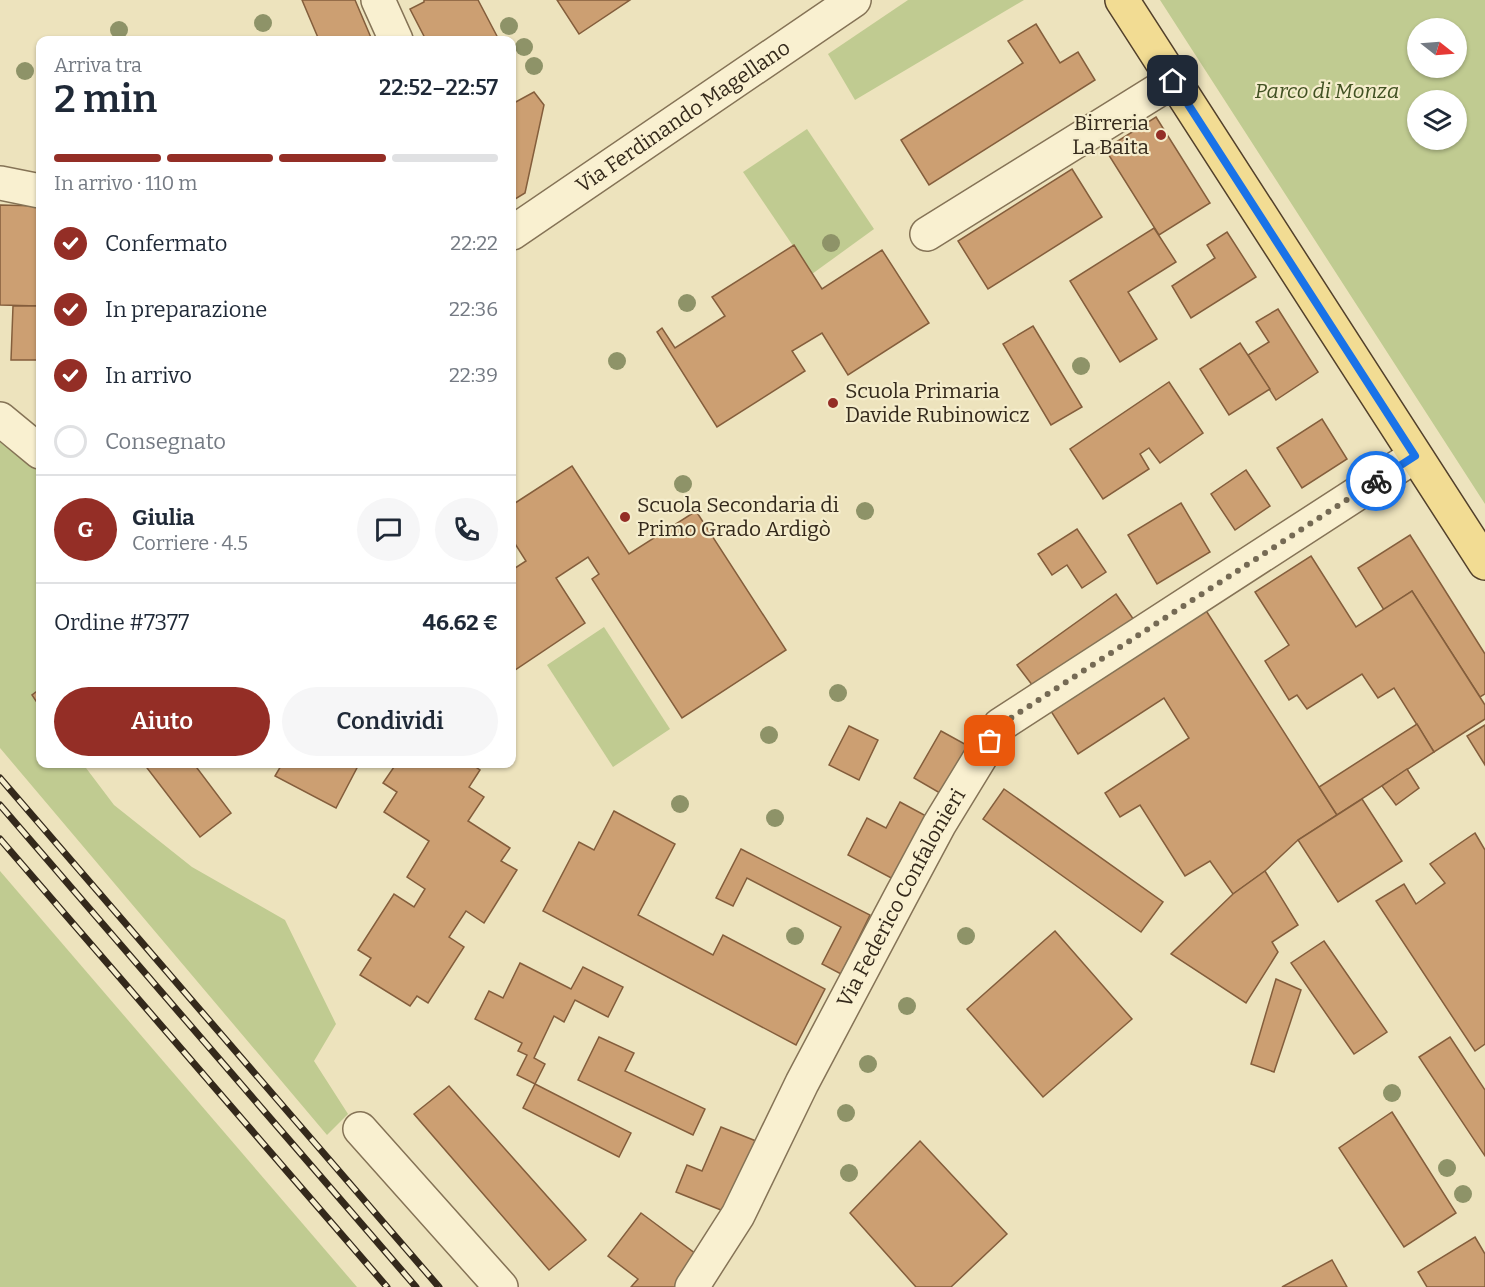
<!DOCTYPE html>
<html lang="it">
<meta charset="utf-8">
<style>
body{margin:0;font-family:Bitter,serif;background:#f6f6f7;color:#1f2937;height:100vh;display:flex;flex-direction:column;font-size:22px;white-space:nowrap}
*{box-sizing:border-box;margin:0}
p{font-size:20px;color:#747a83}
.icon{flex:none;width:33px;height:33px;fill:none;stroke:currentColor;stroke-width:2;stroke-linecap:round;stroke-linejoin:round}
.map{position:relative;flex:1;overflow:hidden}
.drawer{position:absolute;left:36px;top:36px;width:480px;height:732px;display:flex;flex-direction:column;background:#fff;border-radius:12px;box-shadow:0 2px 4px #0004}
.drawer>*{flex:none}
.needle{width:39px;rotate:107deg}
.tools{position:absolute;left:1407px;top:18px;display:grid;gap:12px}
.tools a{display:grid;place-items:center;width:60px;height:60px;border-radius:50%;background:#fff;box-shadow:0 2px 4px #0004;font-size:30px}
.pin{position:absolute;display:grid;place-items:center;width:51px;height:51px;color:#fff;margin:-26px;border-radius:12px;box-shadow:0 3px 9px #0006}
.courier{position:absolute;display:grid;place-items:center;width:60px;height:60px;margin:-30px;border:4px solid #1a73e8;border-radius:50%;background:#fff;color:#222;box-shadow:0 2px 8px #0007}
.headline em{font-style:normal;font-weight:600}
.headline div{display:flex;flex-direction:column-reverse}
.headline{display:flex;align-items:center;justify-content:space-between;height:102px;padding:0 18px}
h1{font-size:39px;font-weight:600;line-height:45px}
.bar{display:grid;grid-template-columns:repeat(4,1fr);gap:9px 6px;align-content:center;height:72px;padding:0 18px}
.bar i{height:8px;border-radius:4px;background:#e0e1e3}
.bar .active{background:#942e26}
.bar p{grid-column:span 4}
.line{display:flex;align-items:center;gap:15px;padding:0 18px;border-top:2px solid #e0e1e3}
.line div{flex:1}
.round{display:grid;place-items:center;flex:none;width:63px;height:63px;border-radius:32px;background:#f6f6f7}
ol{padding:0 18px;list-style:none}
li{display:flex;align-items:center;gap:18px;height:66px}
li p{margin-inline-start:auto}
li .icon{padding:6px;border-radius:50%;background:#942e26;color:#fff;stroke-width:4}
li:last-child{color:#747a83}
li i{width:33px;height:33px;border:3px solid #e0e1e3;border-radius:50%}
.primary-button{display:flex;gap:12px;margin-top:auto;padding:12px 18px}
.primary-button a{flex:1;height:69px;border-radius:36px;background:#942e26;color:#fff;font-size:24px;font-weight:600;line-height:69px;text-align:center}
.primary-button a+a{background:#f6f6f7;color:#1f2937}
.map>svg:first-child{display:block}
.green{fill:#c0cb91;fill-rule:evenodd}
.building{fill:#cc9f72;stroke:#845e3c;stroke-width:1.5}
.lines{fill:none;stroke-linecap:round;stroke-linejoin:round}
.minor-casing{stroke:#857356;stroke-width:36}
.major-casing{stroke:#52402b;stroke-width:36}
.minor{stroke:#f9f0d0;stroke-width:33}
.major{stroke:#f2dc93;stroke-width:33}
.rail-casing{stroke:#34291b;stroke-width:7}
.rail{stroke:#f5edcc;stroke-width:4.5;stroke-dasharray:14;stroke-linecap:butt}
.tree{fill:#8e9368}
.done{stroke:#756a54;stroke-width:6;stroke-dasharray:0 10.8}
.route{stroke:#1a73e8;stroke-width:8}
.poi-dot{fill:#942e26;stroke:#f5edcc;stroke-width:2}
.labels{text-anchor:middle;stroke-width:4.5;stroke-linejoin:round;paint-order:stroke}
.park-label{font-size:21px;font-style:italic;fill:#415122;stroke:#f5edcc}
.street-label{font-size:21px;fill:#34291b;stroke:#f5edcc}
.poi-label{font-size:21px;fill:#34291b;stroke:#f5edcc;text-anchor:start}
</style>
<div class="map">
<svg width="1485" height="1287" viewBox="0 0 1485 1287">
<rect width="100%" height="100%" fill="#ede3bd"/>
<g class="green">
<path d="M908 0H1024L855 100 828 54Z"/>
<path d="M1160 0H1485V504ZM1418 28H1456V68H1418ZM1418 100H1456V140H1418Z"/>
<path d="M807 129 874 229 812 274 743 172Z"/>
<path d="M0 431 40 467V689L32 695 40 707V764H83L114 805 192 867 285 920 336 1024 314 1061 348 1114 327 1135 0 748Z"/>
<path d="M604 627 670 729 613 767 547 665Z"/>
<path d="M0 871 357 1287H0Z"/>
</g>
<g class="building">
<path d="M302 0H355L372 40H319Z"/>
<path d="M424 0H478L499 40H426L410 9 424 2Z"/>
<path d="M557 0H630L579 34Z"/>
<path d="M1036 24 1060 63 1078 52 1095 80 929 185 901 140 1023 63 1008 41Z"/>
<path d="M534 92 544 105 525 193 512 201V104Z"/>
<path d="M1156 117 1210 203 1159 235 1105 149Z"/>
<path d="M1072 169 1102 217 988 289 958 241Z"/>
<path d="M0 205 40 206 39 306 0 305Z"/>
<path d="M1154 228 1176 262 1128 292 1157 339 1120 362 1070 281Z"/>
<path d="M1227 232 1256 277 1191 318 1172 286 1215 258 1207 245Z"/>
<path d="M794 245 822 289 882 250 929 323 848 375 822 333 792 351 805 371 717 427 657 332 662 328 675 348 725 316 712 297Z"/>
<path d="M13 306H40V360H11Z"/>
<path d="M1278 309 1318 372 1276 400 1248 355 1269 342 1256 322Z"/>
<path d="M1033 326 1082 407 1051 425 1003 344Z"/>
<path d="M1240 343 1270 389 1229 415 1200 369Z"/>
<path d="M1169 382 1203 433 1160 463 1149 448 1140 454 1149 469 1103 499 1070 449Z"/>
<path d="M1322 419 1347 459 1302 488 1277 448Z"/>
<path d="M572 466 629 554 696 511 786 650 682 718 592 579 599 574 588 557 556 578 585 623 512 672V570L526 561 512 539V505Z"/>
<path d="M1246 470 1270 506 1235 530 1211 494Z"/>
<path d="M1181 503 1210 552 1157 584 1128 535Z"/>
<path d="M1077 529 1106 572 1082 588 1067 565 1052 575 1038 554Z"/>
<path d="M1410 535 1485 654V694L1480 697 1412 591 1384 610 1358 568Z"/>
<path d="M1311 556 1356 627 1412 591 1485 705V719L1434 752 1394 688 1378 698 1362 674 1307 709 1297 695 1289 700 1265 661 1289 645 1255 592Z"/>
<path d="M1116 594 1134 620 1036 690 1017 665Z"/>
<path d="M1205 609 1337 815 1298 840 1265 871 1233 894 1210 861 1185 876 1140 805 1120 817 1105 793 1189 738 1164 698 1078 754 1049 708Z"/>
<path d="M40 689V707L32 695Z"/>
<path d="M1417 724 1434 752 1337 815 1319 787Z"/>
<path d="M1485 725V765L1467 736Z"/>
<path d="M849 726 878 740 859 780 829 765Z"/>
<path d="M941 731 972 748 945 796 914 778Z"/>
<path d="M144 764H194L231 813 200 837Z"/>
<path d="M282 764H359L336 808 275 776Z"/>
<path d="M396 764H471L480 770 469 787 484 797 468 821 510 848 501 861 517 870 484 923 466 911 449 937 464 947 428 1003 417 996 410 1006 360 975 371 958 358 950 394 894 414 907 425 889 407 877 429 841 384 812 397 792 383 783Z"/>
<path d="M1407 769 1419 788 1396 805 1382 786Z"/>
<path d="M1004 789 1163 902 1141 932 983 819Z"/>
<path d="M1362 799 1402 861 1338 902 1298 840Z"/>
<path d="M900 802 928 817 895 880 848 855 867 818 886 828Z"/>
<path d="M614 811 675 844 638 915 713 955 723 935 825 989 796 1045 543 911 579 842 594 850Z"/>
<path d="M1475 833 1485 850V1044L1475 1051 1376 901 1404 884 1416 904 1445 883 1430 864Z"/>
<path d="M741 849 870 915 841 974 822 964 841 927 747 878 733 906 716 898Z"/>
<path d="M1265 871 1298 925 1272 942 1278 952 1246 1003 1171 954 1233 894Z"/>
<path d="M1055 931 1132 1019 1043 1097 967 1009Z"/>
<path d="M1324 941 1387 1032 1354 1054 1291 963Z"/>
<path d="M520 963 571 989 583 967 623 987 608 1017 575 1000 564 1022 554 1016 534 1058 545 1064 535 1084 517 1075 527 1055 518 1051 522 1043 475 1019 489 991 503 998Z"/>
<path d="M1276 979 1301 990 1274 1072 1251 1064Z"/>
<path d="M599 1037 634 1053 625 1071 705 1109 693 1135 578 1080Z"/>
<path d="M1450 1037 1485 1090V1156L1419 1057Z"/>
<path d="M535 1084 631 1133 619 1157 523 1108Z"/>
<path d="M449 1086 586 1240 549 1270 414 1114Z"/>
<path d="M1392 1112 1456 1213 1404 1247 1339 1148Z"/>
<path d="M721 1127 756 1141 726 1212 676 1192 687 1165 702 1171Z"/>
<path d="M920 1141 1007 1234 951 1287H916L850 1213Z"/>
<path d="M641 1213 700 1257 677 1287H631L638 1279 608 1256Z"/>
<path d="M1475 1237 1485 1254V1287H1427L1418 1272Z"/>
<path d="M1332 1260 1347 1287H1282Z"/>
</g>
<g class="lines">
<defs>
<g id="minor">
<path d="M378 0 396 40"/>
<path d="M0 183 40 191"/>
<path id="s1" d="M512 233 854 0"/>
<path d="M927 234 1173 81"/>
<path d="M0 419 40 452"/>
<path d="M360 1129 501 1287"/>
<path id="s2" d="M692 1287 738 1215 802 1083 901 896 939 825 1000 725 1415 456"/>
</g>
<path id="major" d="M1122 0 1485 563"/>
</defs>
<use href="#minor" class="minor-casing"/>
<use href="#major" class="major-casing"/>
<use href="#minor" class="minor"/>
<use href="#major" class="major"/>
<defs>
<g id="rail">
<path d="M0 778 439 1287"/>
<path d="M0 805 416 1287"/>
<path d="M0 839 387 1287"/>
</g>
</defs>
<use href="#rail" class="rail-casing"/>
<use href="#rail" class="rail"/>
</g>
<g class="tree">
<circle cx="263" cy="23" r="9"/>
<circle cx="509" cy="26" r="9"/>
<circle cx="119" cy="30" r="9"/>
<circle cx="524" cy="47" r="9"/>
<circle cx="534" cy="66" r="9"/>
<circle cx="25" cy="71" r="9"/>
<circle cx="831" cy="243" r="9"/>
<circle cx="687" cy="303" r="9"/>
<circle cx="617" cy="361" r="9"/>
<circle cx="1081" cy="366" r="9"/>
<circle cx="683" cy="484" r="9"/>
<circle cx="865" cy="511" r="9"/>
<circle cx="838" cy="693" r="9"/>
<circle cx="769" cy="735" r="9"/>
<circle cx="680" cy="804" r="9"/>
<circle cx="775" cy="818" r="9"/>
<circle cx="795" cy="936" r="9"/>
<circle cx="966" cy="936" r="9"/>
<circle cx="907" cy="1006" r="9"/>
<circle cx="868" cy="1064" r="9"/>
<circle cx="1392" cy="1093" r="9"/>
<circle cx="846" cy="1113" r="9"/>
<circle cx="1447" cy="1168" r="9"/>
<circle cx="849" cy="1173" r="9"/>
<circle cx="1463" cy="1194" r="9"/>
</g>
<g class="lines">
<path class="done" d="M990 741 1000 725 1376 481"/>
<path class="route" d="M1173 81 1415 456 1376 481"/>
</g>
<g class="poi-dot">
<circle cx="1161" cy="135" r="6"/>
<circle cx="833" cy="403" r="6"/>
<circle cx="625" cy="517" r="6"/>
</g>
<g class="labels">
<g class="park-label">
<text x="1327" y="98">Parco di Monza</text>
</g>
<g class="street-label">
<text dy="7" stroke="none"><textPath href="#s1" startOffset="207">Via Ferdinando Magellano</textPath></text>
<text dy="7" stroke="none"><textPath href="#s2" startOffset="442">Via Federico Confalonieri</textPath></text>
</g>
<g class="poi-label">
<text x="1149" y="130" text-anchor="end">Birreria<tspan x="1149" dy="24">La Baita</tspan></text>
<text x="845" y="398">Scuola Primaria<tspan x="845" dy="24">Davide Rubinowicz</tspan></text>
<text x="637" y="512">Scuola Secondaria di<tspan x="637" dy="24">Primo Grado Ardigò</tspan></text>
</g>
</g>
</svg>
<div class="tools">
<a><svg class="needle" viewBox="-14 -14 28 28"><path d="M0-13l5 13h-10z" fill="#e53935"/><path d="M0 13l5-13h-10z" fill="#747a83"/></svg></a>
<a><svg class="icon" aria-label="layers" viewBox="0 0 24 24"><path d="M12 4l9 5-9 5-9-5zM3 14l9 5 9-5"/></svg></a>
</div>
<div class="pin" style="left:990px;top:741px;background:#ea580c"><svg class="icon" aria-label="bag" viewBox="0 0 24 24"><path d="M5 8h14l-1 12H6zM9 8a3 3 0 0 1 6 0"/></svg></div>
<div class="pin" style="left:1173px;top:81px;background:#1f2937"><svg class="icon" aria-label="home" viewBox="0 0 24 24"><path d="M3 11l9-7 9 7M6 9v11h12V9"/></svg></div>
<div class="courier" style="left:1376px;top:481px"><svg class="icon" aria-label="bike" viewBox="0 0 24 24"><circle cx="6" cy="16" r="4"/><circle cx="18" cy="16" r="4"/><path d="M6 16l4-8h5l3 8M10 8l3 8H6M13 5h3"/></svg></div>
<section class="drawer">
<div class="headline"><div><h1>2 min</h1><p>Arriva tra</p></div><em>22:52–22:57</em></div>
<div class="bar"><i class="active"></i><i class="active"></i><i class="active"></i><i></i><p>In arrivo · 110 m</p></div>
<ol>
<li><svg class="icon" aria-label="check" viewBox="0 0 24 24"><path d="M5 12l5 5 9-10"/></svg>Confermato<p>22:22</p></li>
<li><svg class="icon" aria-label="check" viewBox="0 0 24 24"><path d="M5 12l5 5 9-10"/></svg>In preparazione<p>22:36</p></li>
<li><svg class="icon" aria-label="check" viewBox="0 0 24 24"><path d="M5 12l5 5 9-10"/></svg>In arrivo<p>22:39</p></li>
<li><i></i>Consegnato</li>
</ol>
<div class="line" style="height:108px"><b class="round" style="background:#942e26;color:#fff">G</b><div><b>Giulia</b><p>Corriere · 4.5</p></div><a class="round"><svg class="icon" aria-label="chat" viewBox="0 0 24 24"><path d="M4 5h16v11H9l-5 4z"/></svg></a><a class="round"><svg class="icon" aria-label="phone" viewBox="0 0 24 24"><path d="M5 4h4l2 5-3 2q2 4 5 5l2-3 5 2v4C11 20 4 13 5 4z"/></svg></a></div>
<div class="line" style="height:78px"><div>Ordine #7377</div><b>46.62 €</b></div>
<div class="primary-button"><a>Aiuto</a><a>Condividi</a></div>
</section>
</div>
